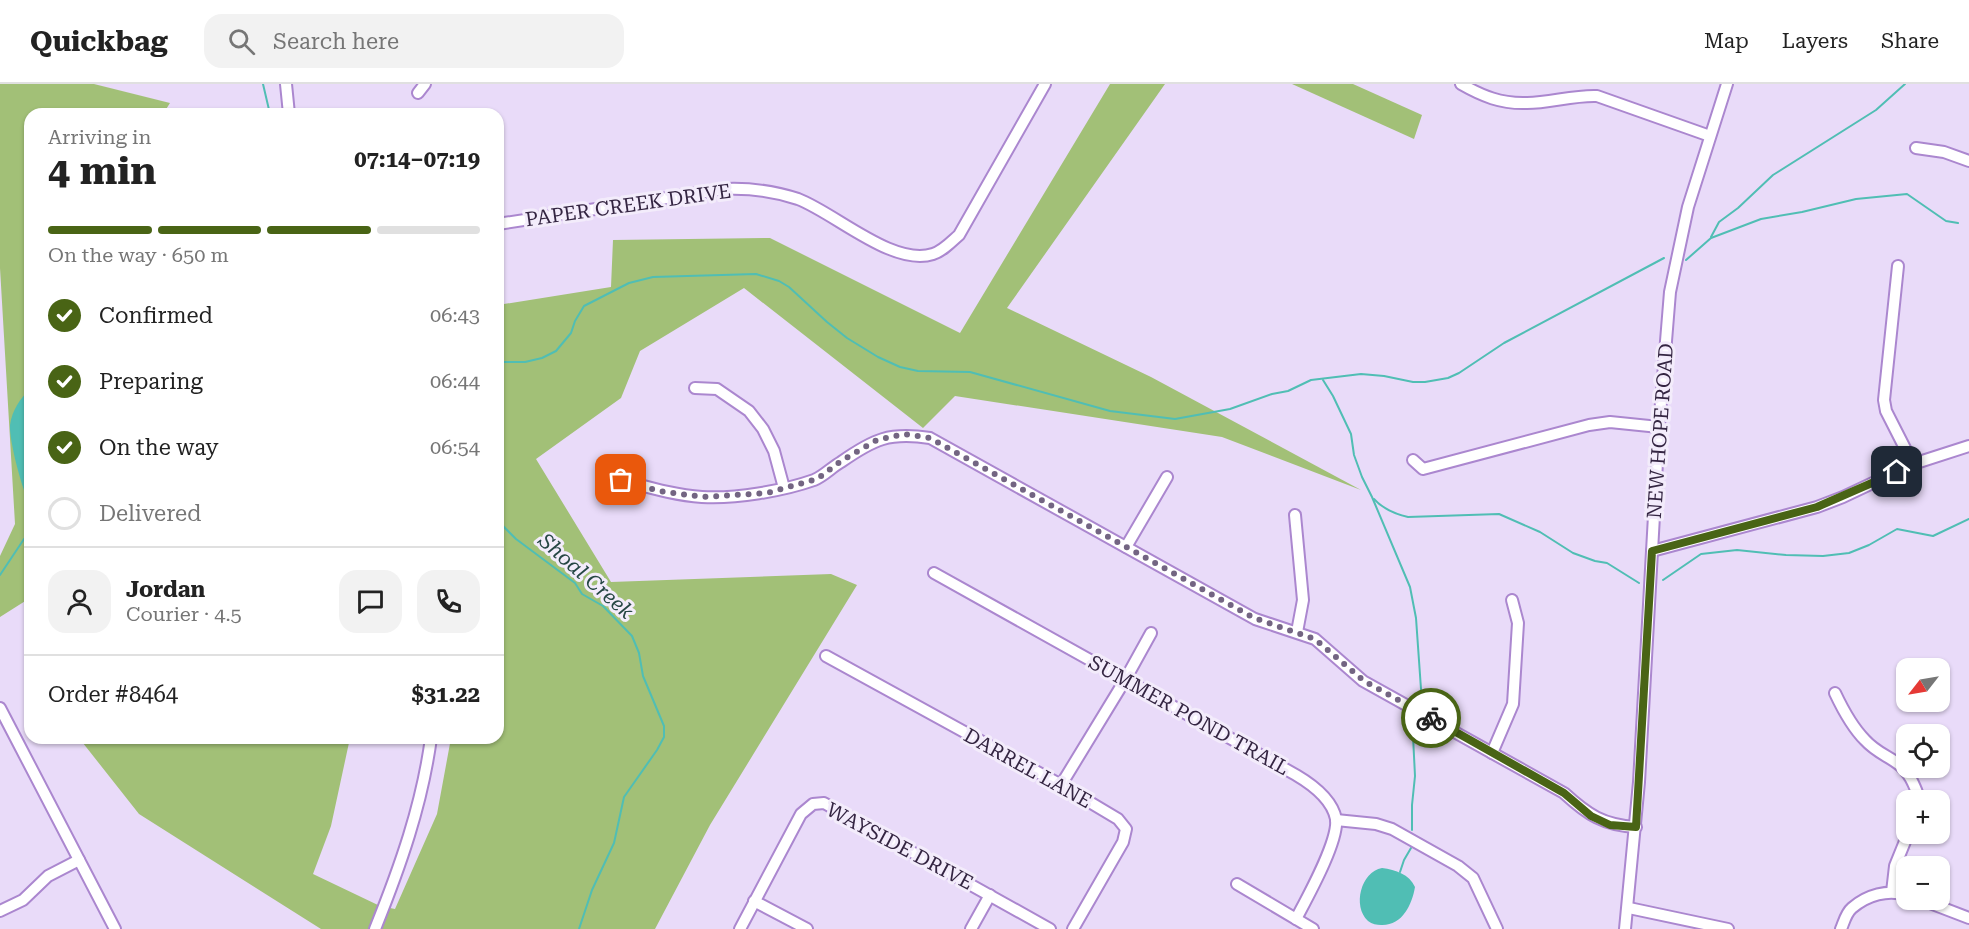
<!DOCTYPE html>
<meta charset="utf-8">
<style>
body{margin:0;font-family:"Roboto Serif",serif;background:#f2f2f2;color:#222;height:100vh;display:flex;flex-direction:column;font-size:22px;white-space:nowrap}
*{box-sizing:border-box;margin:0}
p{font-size:20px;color:#767676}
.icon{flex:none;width:33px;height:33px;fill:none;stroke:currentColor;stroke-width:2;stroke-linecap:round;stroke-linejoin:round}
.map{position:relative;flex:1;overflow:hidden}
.panel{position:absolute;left:24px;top:24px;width:480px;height:636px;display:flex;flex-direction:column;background:#fff;border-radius:18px;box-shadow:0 2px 4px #0004}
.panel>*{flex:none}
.needle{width:39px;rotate:239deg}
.controls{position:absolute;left:1896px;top:574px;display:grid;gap:12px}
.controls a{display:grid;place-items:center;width:54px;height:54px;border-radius:12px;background:#fff;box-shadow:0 2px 4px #0004;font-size:30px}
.pin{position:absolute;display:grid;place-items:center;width:51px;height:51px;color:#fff;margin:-26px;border-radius:12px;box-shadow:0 3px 9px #0006}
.courier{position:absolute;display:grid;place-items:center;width:60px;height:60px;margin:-30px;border:4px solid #496415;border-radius:50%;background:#fff;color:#222;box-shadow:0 2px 8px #0007}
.overview em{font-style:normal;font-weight:700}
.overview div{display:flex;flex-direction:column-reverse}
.overview{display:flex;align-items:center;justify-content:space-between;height:102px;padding:0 24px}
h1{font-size:39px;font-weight:700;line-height:45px}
.bar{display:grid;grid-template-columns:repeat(4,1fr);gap:9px 6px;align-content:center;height:72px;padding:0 24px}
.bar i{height:8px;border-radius:4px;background:#e0e0e0}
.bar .current{background:#496415}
.bar p{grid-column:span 4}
.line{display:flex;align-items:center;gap:15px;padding:0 24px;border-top:2px solid #e0e0e0}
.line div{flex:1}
.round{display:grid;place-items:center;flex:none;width:63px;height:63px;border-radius:18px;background:#f2f2f2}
ol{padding:0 24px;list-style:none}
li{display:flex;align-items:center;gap:18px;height:66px}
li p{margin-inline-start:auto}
li .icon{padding:6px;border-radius:50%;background:#496415;color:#fff;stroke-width:4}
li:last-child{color:#767676}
li i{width:33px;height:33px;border:3px solid #e0e0e0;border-radius:50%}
header{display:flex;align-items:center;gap:36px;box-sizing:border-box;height:84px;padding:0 30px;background:#fff;border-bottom:2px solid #e0e0e0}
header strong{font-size:28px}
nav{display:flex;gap:33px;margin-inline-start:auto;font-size:21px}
.search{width:420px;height:54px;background:#f2f2f2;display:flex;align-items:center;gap:15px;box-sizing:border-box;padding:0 21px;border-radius:18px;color:#767676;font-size:22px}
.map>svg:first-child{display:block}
.green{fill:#a2c077}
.water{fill:#50beb4}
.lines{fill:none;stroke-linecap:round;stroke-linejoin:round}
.stream{stroke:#50beb4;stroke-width:2}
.minor-casing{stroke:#ab87cf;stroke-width:14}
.minor{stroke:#fff;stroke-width:10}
.done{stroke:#736582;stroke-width:6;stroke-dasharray:0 10.8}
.route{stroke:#496415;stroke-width:8}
.labels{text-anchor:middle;stroke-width:6;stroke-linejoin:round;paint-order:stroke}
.street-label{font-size:20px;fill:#342542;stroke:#f3ecfb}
.water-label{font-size:21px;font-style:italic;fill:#264744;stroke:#f3ecfb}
</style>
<header>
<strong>Quickbag</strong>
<div class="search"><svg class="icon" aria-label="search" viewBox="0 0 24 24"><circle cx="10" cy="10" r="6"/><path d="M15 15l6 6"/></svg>Search here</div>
<nav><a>Map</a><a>Layers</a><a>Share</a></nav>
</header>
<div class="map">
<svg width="1969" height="845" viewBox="0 0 1969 845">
<rect width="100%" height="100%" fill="#e9dbf9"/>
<g class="green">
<path d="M0 0H94L170 19 163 30H30V514L0 533V472L15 440 0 184Z"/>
<path d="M1110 0H1165L1007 224 1151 293 1361 406 1222 353 955 312 923 344 744 204 640 267 621 314 536 375 611 498 831 490 857 501 710 741 655 845H321L139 730 79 654H350L331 742 313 790 380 822 395 825 437 730 451 654H498V221L611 203 613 156 770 154 960 249Z"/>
<path d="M1292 0H1353L1422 31 1414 55Z"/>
</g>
<g class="water">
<path d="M30 305V420C22 407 9 356 10 341 12 326 20 315 30 305Z"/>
<path d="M1382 784C1396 786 1409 790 1415 803 1412 821 1402 842 1381 841 1377 841 1372 840 1368 837 1352 822 1361 788 1382 784Z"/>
</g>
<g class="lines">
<g class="stream">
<path d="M263 0 270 30"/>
<path d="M1711 153 1719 138 1738 124 1773 91 1876 26 1905 0"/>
<path d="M1686 176 1711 154 1761 135 1802 128 1856 115 1907 110 1946 137 1958 139"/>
<path d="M498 278H525L542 274 556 267 571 249 575 237 584 222 629 199 653 193 756 190 779 197 789 203 827 238 847 254 878 273 900 283 918 287 970 288 1110 327 1175 335 1230 325 1272 310 1288 307 1311 296 1361 290 1384 292 1413 298H1425L1448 294 1459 289 1504 259 1664 174"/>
<path d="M1323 296 1333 312 1351 350 1354 371 1362 393 1372 413 1410 503 1416 534 1421 605 1424 619"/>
<path d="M1374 415C1383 425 1395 430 1408 433L1499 430 1540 448 1573 469 1595 477 1607 479 1639 499"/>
<path d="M498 437 516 455 575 499 582 510 603 522 632 552 639 569 643 592 664 642V653L657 666 624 713 614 759 592 806 579 845"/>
<path d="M0 491 24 455 30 451"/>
<path d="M1663 496 1701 470 1737 466 1786 471 1823 472 1849 469 1869 461 1897 445 1933 452 1969 435"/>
<path d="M1412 746V721L1415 692 1413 652 1418 639"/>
<path d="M1400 788 1404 776 1411 764"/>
</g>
<defs>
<g id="minor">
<path d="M286 0 289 30"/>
<path d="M1461 0C1482 12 1501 20 1527 19 1550 19 1573 11 1597 12L1710 52"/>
<path d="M418 9 425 0"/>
<path d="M1916 64 1944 68 1969 77"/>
<path d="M498 140 725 105C750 104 774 107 798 115 835 129 893 183 933 170 943 167 951 158 959 151L1045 0"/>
<path d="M1898 182 1884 316 1886 327 1913 380"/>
<path d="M695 304 717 305 749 327 763 345 774 367 784 404"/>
<path d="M1413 376 1423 385 1589 341 1610 338 1659 343"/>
<path d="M621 396C648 403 674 411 702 413 735 415 783 407 814 396 824 392 832 383 841 378 874 355 889 348 930 354L1255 535 1315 555 1363 597 1564 709C1588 731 1603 741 1636 743"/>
<path d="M1295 431 1303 516 1297 548"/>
<path d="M1126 463 1167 393"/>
<path d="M1652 467 1817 423 1843 413 1913 380 1969 362"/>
<path d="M934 489 1296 691C1313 701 1332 715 1336 735 1339 757 1307 814 1296 835"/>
<path d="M826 572 1061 701 1118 735 1126 745 1123 758 1073 845"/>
<path d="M1835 609C1843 626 1852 643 1865 656 1882 675 1901 673 1913 699 1916 706 1919 710 1918 717"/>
<path d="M0 624 115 845"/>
<path d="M1492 669 1513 620 1518 539 1512 516"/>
<path d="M1061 701 1125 596 1151 549"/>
<path d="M1336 736 1376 740 1392 745 1458 782 1473 794 1497 845"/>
<path d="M1237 800 1313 845"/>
<path d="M1892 808 1895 782 1908 750"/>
<path d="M1922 816 1969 834"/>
<path d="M754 817 807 845"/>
<path d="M1629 824 1728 845"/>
<path d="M0 827 23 816 48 792 79 776"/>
<path d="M375 845C400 783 422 721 431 654"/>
<path d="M740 845 801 730 813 720 824 719 1050 845"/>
<path d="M971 845 990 811"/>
<path d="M1625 845 1639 698 1659 343 1670 208 1688 123 1727 0"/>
<path d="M1841 845C1844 838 1846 829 1852 824 1867 811 1888 805 1906 811"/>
</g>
</defs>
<use href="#minor" class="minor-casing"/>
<use href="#minor" class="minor"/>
</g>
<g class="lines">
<path class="done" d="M621 396 659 407 703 413 767 409 817 395 841 377 877 356 904 350 930 354 1254 534 1315 555 1364 597 1431 634"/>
<path class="route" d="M1431 634 1564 709 1591 732 1610 741 1636 743 1652 467 1817 423 1897 388"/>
</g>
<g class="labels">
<g class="street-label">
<text transform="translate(628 121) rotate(-8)" y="7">PAPER CREEK DRIVE</text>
<text transform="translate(1660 347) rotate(-86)" y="7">NEW HOPE ROAD</text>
<text transform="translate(1189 631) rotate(29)" y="7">SUMMER POND TRAIL</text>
<text transform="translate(1028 684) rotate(29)" y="7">DARREL LANE</text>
<text transform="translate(900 762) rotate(28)" y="7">WAYSIDE DRIVE</text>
</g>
<g class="water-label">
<text transform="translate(586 492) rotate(41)" y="7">Shoal Creek</text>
</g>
</g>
</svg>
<div class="controls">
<a><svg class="needle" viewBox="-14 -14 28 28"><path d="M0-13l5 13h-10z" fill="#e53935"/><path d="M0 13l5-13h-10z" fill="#767676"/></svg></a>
<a><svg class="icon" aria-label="locate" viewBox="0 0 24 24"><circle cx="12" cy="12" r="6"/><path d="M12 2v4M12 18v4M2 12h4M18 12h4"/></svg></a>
<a>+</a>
<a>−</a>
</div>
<div class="pin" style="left:621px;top:396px;background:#ea580c"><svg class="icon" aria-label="bag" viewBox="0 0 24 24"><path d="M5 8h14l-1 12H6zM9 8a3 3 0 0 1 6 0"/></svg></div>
<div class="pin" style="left:1897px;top:388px;background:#1f2937"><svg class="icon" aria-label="home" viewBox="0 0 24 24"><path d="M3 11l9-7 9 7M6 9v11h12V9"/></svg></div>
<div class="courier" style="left:1431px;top:634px"><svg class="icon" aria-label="bike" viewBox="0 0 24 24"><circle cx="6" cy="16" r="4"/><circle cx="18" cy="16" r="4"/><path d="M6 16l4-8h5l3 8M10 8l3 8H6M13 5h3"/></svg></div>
<section class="panel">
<div class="overview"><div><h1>4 min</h1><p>Arriving in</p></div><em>07:14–07:19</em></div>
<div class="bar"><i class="current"></i><i class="current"></i><i class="current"></i><i></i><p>On the way · 650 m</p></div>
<ol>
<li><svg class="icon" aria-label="check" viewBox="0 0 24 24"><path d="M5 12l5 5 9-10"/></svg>Confirmed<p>06:43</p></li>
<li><svg class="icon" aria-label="check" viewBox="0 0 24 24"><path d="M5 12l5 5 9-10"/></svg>Preparing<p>06:44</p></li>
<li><svg class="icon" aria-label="check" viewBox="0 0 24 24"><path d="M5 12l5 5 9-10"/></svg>On the way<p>06:54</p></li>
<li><i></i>Delivered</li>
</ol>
<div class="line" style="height:108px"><a class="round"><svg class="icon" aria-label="person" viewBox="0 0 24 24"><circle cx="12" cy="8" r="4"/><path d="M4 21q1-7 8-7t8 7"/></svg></a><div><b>Jordan</b><p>Courier · 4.5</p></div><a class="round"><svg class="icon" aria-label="chat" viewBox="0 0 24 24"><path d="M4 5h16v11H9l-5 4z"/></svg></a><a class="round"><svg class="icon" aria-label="phone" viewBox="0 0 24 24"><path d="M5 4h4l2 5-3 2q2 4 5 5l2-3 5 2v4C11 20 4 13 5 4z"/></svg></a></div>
<div class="line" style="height:78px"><div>Order #8464</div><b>$31.22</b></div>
</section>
</div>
